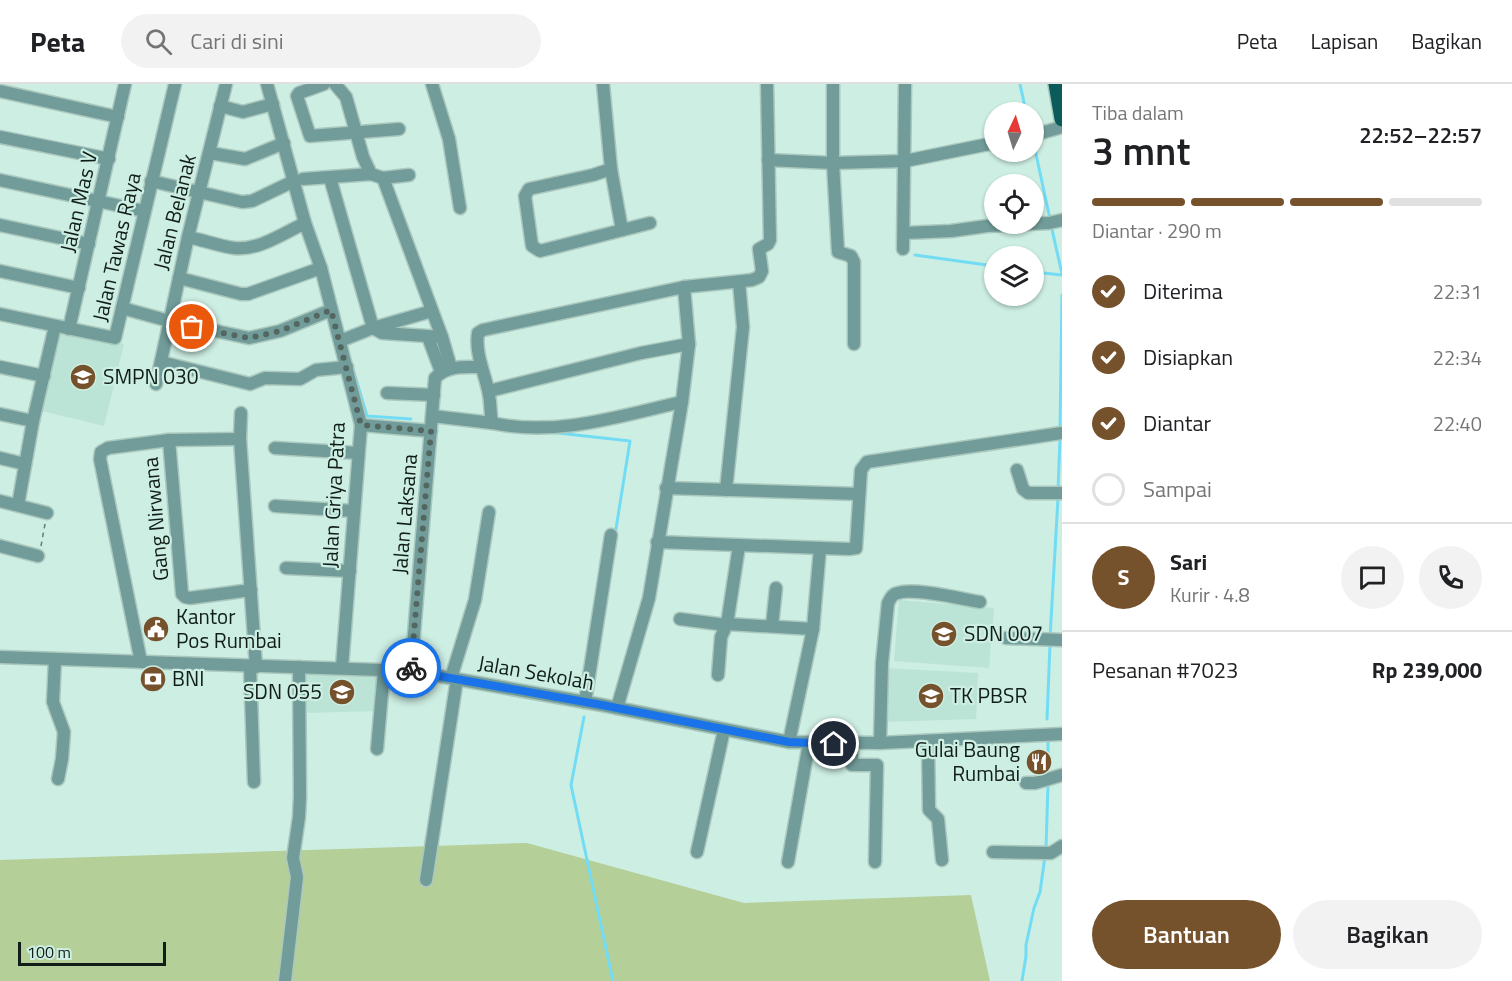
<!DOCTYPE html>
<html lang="id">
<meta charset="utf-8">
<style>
body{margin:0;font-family:"Titillium Web",sans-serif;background:#f2f2f2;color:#202124;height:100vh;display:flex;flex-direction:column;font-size:22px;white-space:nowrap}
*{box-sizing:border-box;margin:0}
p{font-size:20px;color:#757577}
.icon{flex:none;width:33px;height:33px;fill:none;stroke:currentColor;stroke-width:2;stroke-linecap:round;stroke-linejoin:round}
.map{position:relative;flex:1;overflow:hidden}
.drawer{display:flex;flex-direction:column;background:#fff;width:450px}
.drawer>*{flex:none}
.needle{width:39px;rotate:4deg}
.fabs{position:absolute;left:984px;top:18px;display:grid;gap:12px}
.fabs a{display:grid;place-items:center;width:60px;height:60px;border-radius:50%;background:#fff;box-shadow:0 2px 4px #0004;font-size:30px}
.scale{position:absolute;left:18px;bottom:15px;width:148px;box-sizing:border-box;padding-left:6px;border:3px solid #111d19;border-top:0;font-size:16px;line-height:21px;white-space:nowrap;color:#111d19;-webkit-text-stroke:4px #cdeee2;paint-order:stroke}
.pin{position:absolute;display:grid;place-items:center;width:51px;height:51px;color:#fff;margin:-26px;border:3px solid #fff;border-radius:50%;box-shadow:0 2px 6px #0007}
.courier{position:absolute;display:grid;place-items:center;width:60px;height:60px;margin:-30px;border:4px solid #1a73e8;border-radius:50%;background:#fff;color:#222;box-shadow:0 2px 8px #0007}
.overview em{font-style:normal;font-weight:600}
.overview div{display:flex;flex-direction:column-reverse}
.overview{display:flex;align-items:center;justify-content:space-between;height:102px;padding:0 30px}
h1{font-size:39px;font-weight:600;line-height:45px}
.bar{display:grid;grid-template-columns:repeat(4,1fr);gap:9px 6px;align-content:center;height:72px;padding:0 30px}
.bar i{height:8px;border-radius:4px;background:#e0e0e0}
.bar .active{background:#76522c}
.bar p{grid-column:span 4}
.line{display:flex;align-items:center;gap:15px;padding:0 30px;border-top:2px solid #e0e0e0}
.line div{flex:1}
.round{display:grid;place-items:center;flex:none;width:63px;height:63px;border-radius:32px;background:#f2f2f2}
ol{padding:0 30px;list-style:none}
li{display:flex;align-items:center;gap:18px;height:66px}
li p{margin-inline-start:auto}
li .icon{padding:6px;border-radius:50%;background:#76522c;color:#fff;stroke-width:4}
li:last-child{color:#757577}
li i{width:33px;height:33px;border:3px solid #e0e0e0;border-radius:50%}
.button{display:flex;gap:12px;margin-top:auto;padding:12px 30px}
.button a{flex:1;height:69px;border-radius:36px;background:#76522c;color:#fff;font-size:24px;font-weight:600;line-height:69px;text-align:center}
.button a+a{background:#f2f2f2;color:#202124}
header{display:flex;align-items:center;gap:36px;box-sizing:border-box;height:84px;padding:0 30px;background:#fff;border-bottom:2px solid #e0e0e0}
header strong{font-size:28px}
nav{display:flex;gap:33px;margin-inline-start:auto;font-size:21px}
.search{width:420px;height:54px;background:#f2f2f2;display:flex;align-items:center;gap:15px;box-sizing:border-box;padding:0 21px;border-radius:33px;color:#757577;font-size:22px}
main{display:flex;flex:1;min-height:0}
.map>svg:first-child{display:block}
.built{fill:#bbe4d6}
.green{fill:#b5cf99}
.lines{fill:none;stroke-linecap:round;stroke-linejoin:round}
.stream{stroke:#73dcf5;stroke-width:3}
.minor-casing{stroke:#abc8be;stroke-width:15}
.major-casing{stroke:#abc8be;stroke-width:18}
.path{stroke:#667c74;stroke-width:1.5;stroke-dasharray:4.5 4.5;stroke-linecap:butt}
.minor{stroke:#719c9a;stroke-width:12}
.major{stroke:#0a5b5a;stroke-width:15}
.done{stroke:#53665f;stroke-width:6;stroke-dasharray:0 10.8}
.route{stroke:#1a73e8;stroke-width:8}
.labels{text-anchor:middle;stroke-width:4.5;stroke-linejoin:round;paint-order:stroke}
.street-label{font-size:21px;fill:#111d19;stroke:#cdeee2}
.poi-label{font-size:21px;fill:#111d19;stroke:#cdeee2;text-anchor:start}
</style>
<header>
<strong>Peta</strong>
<div class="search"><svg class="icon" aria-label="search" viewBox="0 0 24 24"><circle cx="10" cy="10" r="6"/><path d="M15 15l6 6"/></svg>Cari di sini</div>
<nav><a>Peta</a><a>Lapisan</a><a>Bagikan</a></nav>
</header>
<main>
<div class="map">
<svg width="1062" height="897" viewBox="0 0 1062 897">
<rect width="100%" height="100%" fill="#cdeee2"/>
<g class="built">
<path d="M61 245 124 260 104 342 42 327Z"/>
<path d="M899 516 994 524 989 584 894 577Z"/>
<path d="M885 584 978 589 976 635 883 638Z"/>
<path d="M305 589H379L378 627 307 629Z"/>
</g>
<path class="green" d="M527 759 744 819 971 811 990 897H0V776Z"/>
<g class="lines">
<g class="stream">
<path d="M1020 0 1026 28"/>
<path d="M1034 61 1050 135"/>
<path d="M1051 141 1062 190"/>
<path d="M915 171 994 182"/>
<path d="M1034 188 1062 191"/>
<path d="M353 285 367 332 411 335"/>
<path d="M1060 347 1062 211"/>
<path d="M549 348 630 357 615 451"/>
<path d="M1058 407 1060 354"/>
<path d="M1050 554 1058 414"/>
<path d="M584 633 571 701 613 897"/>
<path d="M1047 635 1050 560"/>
<path d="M1048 690V655"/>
<path d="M1046 765 1048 700"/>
<path d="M1022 897 1026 872V861L1034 824 1040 808 1045 772"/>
</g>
<defs>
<g id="minor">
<path d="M267 0 305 139 321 184 361 341 342 583"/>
<path d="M324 0 299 9 297 12 310 52 399 45"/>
<path d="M335 0 346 13 363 73 371 90"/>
<path d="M432 0 449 55 460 124"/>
<path d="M603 0 611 85 593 91 529 105 525 112 532 162 540 167 650 139"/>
<path d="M833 0V79L838 168 851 172 854 178V260"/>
<path d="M0 7 118 33"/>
<path d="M220 22 243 28 273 20"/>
<path d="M1034 51 1062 43"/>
<path d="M0 53 109 75"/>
<path d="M210 69 245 75 284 59"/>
<path d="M768 76 833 79 905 77 994 59"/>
<path d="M611 85 622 146"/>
<path d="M330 94 373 244 382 249 442 253"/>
<path d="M383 94 442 253 451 284"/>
<path d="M303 95 371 90 383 94 409 91"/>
<path d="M0 96 144 127"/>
<path d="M151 97 242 118 252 117 294 97"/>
<path d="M0 141 89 160"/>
<path d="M904 149 951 147 987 142 1049 139 1062 136"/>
<path d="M188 153C203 156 219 162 234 164 258 167 284 149 305 139"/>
<path d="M903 165 905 0"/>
<path d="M0 187 79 204"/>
<path d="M179 194 241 210H248L321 184"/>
<path d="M122 224 169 237 249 254 280 247 331 226"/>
<path d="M0 230 115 254 175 0"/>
<path d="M69 245 125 0"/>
<path d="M428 253 441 288"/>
<path d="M340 257 373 244 432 227"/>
<path d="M161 278 250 300 265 294 300 295 316 286 347 283"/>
<path d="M0 283 44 292"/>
<path d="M156 300 188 153 226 0"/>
<path d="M489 307 641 269 689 260"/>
<path d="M387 309 434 311"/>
<path d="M682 318C619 332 557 353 492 339 490 328 491 317 488 306 484 287 475 269 478 249L483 246 684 203 752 196 759 193 762 187 759 165 768 160 770 156 767 0"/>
<path d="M241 329 240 355 256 583"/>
<path d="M0 330 33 337"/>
<path d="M432 332 492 339"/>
<path d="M361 341 431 347"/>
<path d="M169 356 182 510 185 513 190 514 251 506"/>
<path d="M275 364 358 369"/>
<path d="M0 374 25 380"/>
<path d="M1017 386 1023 405 1028 409H1062"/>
<path d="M666 404 859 410"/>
<path d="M726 406 743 243 739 198"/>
<path d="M0 417 47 429"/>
<path d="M18 421 33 337 55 242"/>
<path d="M275 422 354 427"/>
<path d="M657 458 849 465 856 464 861 386 867 378 1062 349"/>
<path d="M0 462 38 472"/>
<path d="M286 484 350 487"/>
<path d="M680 535 726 541"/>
<path d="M727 540 739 462"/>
<path d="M772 542 776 504"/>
<path d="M1006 554 1062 556"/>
<path d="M0 573 411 587 602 621 789 658 880 659 1062 650"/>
<path d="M55 575 53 618 64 648 62 675 58 695"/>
<path d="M141 578 100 375 101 368 108 364 169 356 240 355"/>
<path d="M250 583 254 698"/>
<path d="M411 587 435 294C448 281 464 283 481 283"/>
<path d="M718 591 721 553 727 540 813 545"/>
<path d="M451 594 475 516 489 428"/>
<path d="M585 618 611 451"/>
<path d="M617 624 649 514 682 318 689 260 684 203"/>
<path d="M928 657 929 726 938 735 942 776"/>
<path d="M789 658 813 545 820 464"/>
<path d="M852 659V681H877L875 778"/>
<path d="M880 659 882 579 888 519C891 514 892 510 898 509 913 503 962 515 980 518"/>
<path d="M377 665 384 586"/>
<path d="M1026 699H1035L1062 691"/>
<path d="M697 768 724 646"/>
<path d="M993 768 1051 769 1062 762"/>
<path d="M788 778 809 659"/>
<path d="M426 796 457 595"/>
<path d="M285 897 297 793 293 774 299 733 300 712 299 583"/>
</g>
<path id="major" d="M1056 0 1062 35"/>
</defs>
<use href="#minor" class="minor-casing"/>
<use href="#major" class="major-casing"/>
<path class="path" d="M41 462 45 440"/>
<use href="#minor" class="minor"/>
<use href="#major" class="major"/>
</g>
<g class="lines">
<path class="done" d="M192 243 249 254 280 247 331 226 361 341 431 347 411 584"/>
<path class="route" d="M411 584V587L602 621 789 658 834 660"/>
</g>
<defs>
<symbol id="school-disc" viewBox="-11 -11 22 22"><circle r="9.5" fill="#76522c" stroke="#cdeee2"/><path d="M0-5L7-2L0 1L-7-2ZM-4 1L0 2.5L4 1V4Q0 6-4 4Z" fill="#fff"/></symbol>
<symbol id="civic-disc" viewBox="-11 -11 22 22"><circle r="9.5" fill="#76522c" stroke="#cdeee2"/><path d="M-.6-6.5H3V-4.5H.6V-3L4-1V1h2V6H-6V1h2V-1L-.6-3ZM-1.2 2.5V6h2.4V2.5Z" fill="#fff"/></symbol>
<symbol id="bank-disc" viewBox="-11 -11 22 22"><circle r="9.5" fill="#76522c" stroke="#cdeee2"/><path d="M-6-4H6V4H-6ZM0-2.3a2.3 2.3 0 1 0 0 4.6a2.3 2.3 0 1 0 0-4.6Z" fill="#fff"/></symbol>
<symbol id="restaurant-disc" viewBox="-11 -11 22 22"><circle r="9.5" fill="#76522c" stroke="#cdeee2"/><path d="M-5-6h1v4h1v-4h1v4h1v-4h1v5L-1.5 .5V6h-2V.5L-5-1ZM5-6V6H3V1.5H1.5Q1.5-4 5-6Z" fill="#fff"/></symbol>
</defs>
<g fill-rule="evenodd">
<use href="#school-disc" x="68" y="278" width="30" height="30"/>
<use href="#civic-disc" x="141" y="530" width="30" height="30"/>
<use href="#school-disc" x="929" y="535" width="30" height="30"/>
<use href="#bank-disc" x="138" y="580" width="30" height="30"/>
<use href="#school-disc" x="327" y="593" width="30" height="30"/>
<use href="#school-disc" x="916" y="597" width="30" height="30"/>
<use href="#restaurant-disc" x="1024" y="663" width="30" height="30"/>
</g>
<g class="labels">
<g class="street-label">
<text transform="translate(79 118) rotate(-77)" y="7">Jalan Mas V</text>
<text transform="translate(175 128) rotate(-76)" y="7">Jalan Belanak</text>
<text transform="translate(117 163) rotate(-77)" y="7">Jalan Tawas Raya</text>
<text transform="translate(334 411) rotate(-87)" y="7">Jalan Griya Patra</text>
<text transform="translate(405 430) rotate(-85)" y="7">Jalan Laksana</text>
<text transform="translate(156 435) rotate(-95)" y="7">Gang Nirwana</text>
<text transform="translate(536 589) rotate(10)" y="7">Jalan Sekolah</text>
</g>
<g class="poi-label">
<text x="103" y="300">SMPN 030</text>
<text x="176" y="540">Kantor<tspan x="176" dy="24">Pos Rumbai</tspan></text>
<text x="964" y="557">SDN 007</text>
<text x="172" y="602">BNI</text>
<text x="322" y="615" text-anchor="end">SDN 055</text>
<text x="950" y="619">TK PBSR</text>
<text x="1020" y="673" text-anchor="end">Gulai Baung<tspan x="1020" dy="24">Rumbai</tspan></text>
</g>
</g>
</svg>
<div class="fabs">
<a><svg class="needle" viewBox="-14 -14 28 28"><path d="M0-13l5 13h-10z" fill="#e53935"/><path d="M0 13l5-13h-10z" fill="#757577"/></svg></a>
<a><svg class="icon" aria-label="locate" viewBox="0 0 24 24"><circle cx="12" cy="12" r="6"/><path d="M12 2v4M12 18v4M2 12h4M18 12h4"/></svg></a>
<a><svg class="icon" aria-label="layers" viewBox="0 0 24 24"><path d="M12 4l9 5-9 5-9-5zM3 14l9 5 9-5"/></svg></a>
</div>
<div class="scale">100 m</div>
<div class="pin" style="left:192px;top:243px;background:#ea580c"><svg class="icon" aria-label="bag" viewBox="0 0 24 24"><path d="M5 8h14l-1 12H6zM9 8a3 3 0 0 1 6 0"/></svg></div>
<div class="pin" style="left:834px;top:660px;background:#1f2937"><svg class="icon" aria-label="home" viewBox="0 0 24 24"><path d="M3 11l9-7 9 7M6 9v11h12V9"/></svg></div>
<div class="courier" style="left:411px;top:584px"><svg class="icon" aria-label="bike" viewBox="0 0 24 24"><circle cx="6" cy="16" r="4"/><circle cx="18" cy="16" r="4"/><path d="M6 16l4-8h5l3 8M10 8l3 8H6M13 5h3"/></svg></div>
</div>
<section class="drawer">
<div class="overview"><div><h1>3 mnt</h1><p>Tiba dalam</p></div><em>22:52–22:57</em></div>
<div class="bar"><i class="active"></i><i class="active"></i><i class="active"></i><i></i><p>Diantar · 290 m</p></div>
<ol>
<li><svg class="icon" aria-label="check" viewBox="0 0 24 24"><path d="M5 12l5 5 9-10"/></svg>Diterima<p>22:31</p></li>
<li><svg class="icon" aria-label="check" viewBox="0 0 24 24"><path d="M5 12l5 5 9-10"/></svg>Disiapkan<p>22:34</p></li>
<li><svg class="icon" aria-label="check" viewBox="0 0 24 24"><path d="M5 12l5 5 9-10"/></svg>Diantar<p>22:40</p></li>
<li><i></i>Sampai</li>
</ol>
<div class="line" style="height:108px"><b class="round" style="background:#76522c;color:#fff">S</b><div><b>Sari</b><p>Kurir · 4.8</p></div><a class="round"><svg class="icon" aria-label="chat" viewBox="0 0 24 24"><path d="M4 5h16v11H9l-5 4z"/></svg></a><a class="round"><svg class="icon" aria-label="phone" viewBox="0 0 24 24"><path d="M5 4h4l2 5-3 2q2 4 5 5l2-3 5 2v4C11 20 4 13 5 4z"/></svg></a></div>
<div class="line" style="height:78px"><div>Pesanan #7023</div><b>Rp 239,000</b></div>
<div class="button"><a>Bantuan</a><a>Bagikan</a></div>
</section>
</main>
